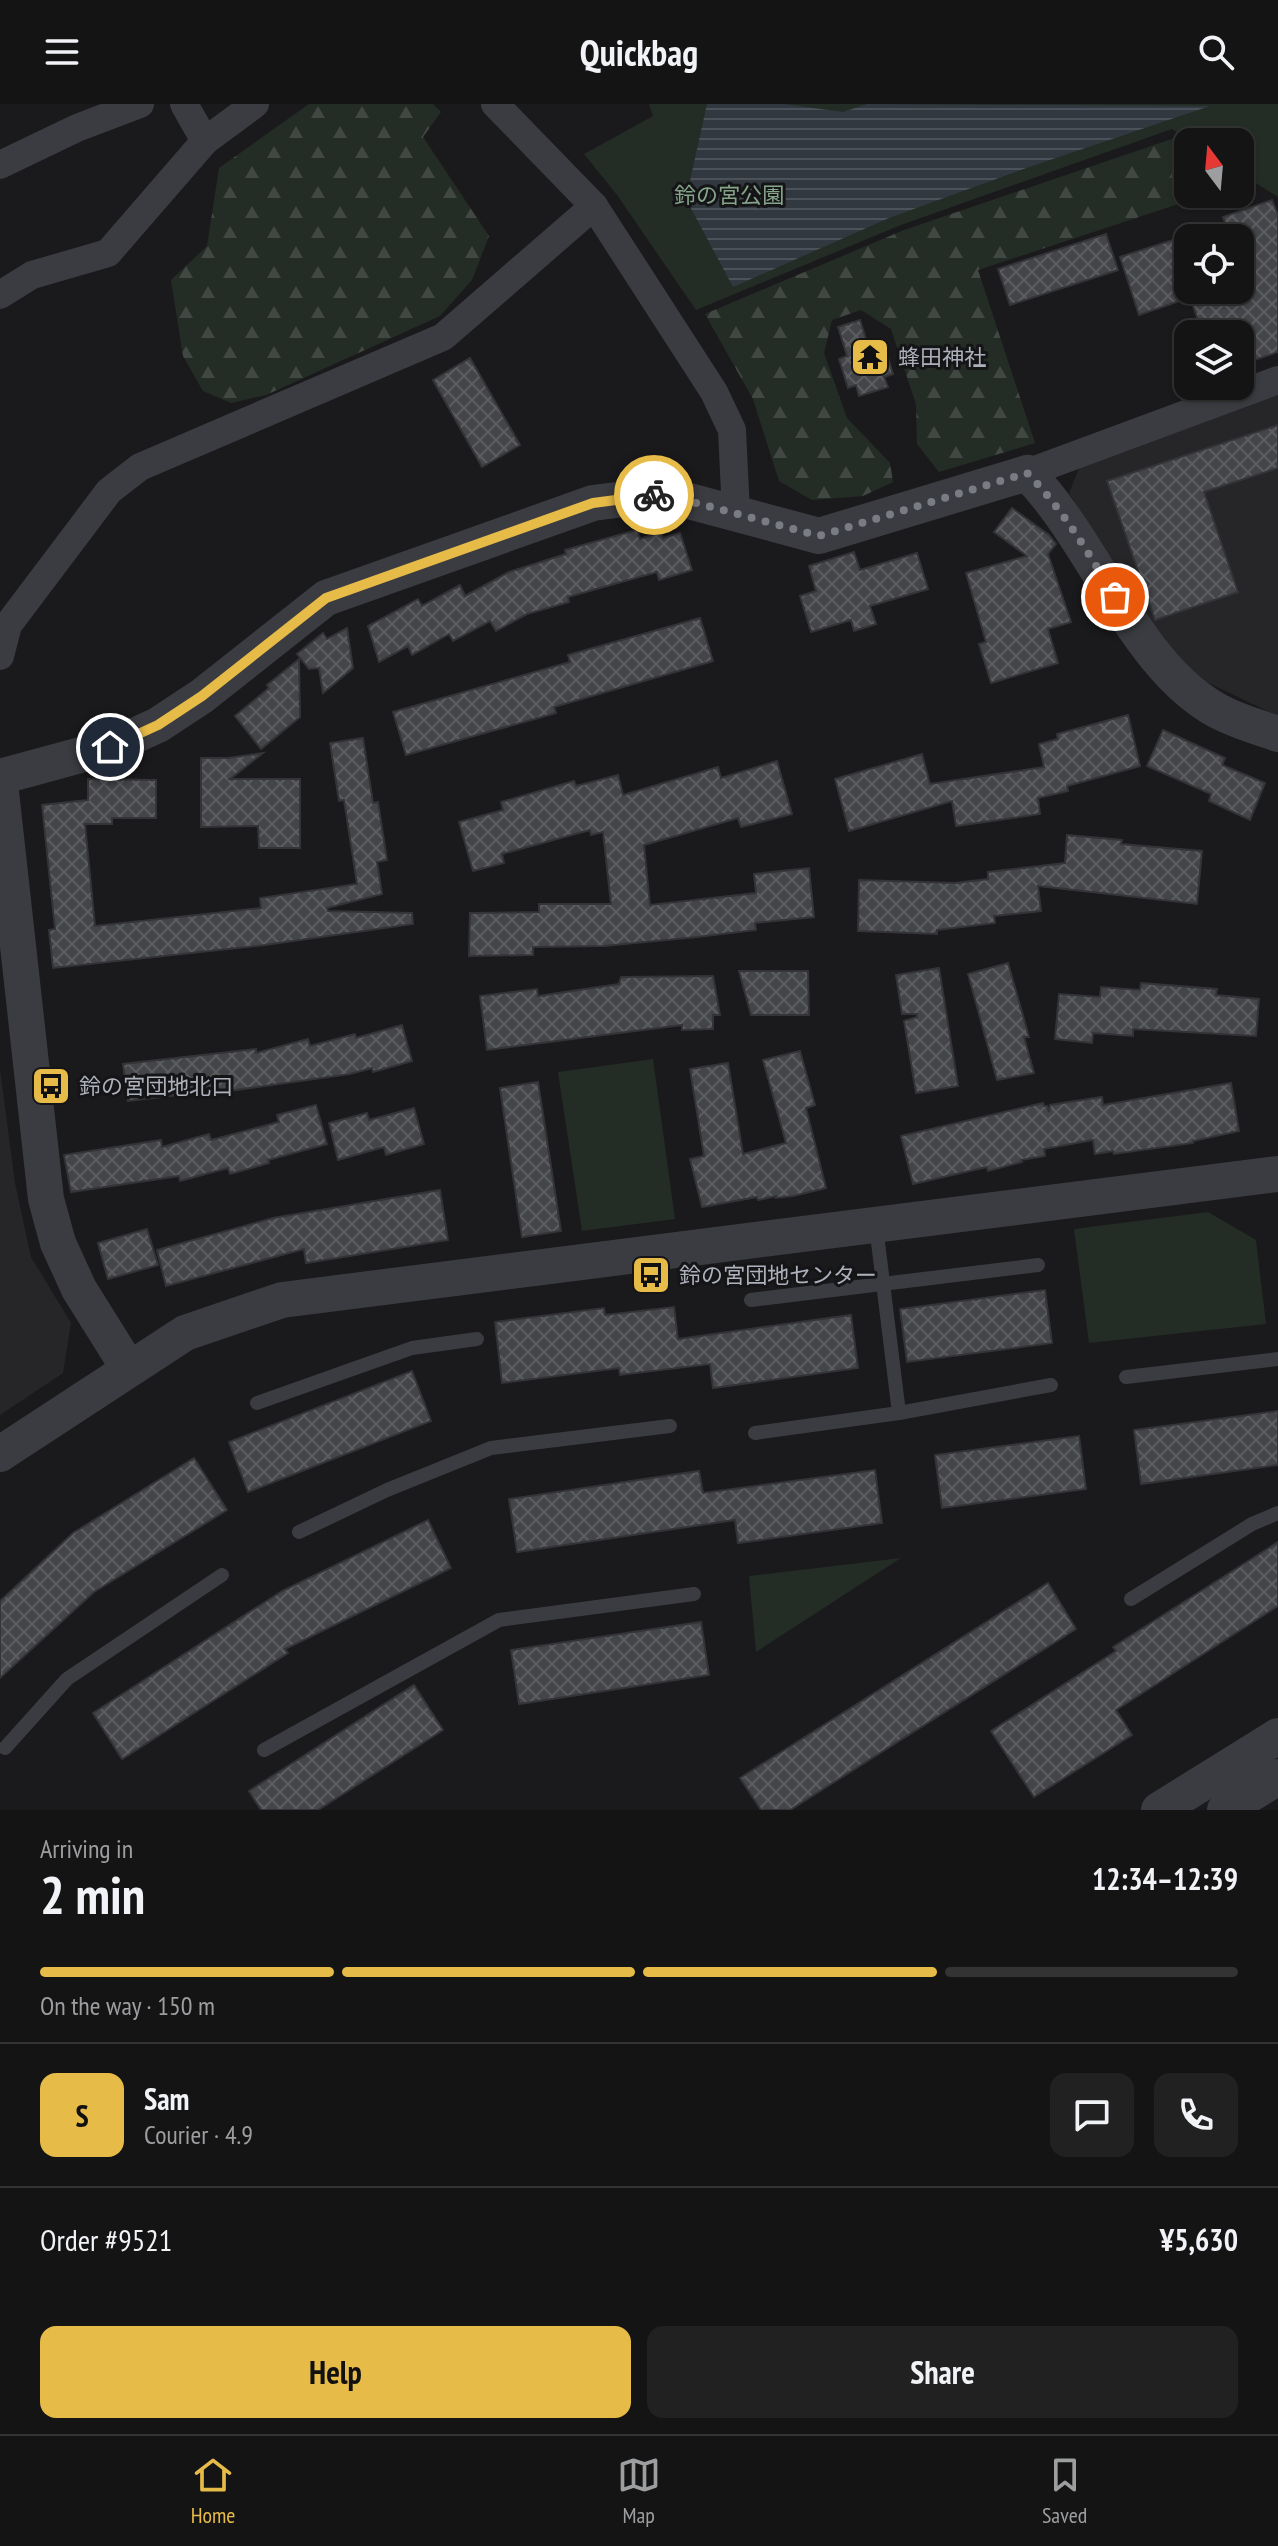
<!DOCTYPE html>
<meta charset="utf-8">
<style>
body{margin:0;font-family:"PT Sans Narrow","Noto Sans JP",sans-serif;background:#212122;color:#f1f3f6;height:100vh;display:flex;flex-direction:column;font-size:30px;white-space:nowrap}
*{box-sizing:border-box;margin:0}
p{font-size:26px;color:#9d9ea0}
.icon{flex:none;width:44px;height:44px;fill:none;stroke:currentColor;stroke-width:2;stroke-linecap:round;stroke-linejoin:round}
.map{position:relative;height:1706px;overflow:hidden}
.panel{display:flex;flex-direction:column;background:#141415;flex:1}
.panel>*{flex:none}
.needle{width:52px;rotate:344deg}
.buttons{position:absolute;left:1174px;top:24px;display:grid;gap:16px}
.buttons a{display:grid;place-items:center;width:80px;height:80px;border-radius:16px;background:#141415;box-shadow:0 2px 6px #0004,0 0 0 2px #333334;font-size:40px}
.pin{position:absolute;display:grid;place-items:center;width:68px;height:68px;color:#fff;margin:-34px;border:4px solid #fff;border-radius:50%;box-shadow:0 2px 8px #0007}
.courier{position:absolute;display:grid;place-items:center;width:80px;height:80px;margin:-40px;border:6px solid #e7bb48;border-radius:50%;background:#fff;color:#222;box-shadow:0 2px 10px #0007}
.overview em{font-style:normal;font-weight:800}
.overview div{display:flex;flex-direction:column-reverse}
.overview{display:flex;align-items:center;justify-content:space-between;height:136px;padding:0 40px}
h1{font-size:52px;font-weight:800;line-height:60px}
.bar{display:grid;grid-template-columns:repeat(4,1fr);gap:12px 8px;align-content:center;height:96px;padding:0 40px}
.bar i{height:10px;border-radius:6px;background:#333334}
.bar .on{background:#e7bb48}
.bar p{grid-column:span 4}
.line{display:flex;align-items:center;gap:20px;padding:0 40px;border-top:2px solid #333334}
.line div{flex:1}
.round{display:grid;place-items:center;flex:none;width:84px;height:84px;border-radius:16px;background:#212122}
.cta{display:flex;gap:16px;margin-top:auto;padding:16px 40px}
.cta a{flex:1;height:92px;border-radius:16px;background:#e7bb48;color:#111;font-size:32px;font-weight:800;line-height:92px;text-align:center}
.cta a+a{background:#212122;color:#f1f3f6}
header{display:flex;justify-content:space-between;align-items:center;height:104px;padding:0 40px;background:#141415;font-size:36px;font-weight:800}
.tabs{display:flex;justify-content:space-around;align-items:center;height:112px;border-top:2px solid #333334;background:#141415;font-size:22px;color:#9d9ea0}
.tabs a{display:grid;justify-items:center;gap:4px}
.tabs .on{color:#e7bb48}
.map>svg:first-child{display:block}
.built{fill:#262629}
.forest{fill:url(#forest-firs)}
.park{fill:#242c26}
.water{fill:url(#water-rules)}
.building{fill:url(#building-cross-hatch);stroke:#343438;stroke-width:2}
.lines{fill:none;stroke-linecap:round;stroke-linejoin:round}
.service{stroke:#3b3c41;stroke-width:14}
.minor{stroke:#3b3c41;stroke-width:28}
.tertiary{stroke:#3b3c41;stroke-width:36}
.done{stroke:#7a7c83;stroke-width:8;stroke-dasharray:0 14.4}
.route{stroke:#e7bb48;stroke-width:10}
.labels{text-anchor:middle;stroke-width:6;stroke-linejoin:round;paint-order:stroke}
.park-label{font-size:22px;fill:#86a48a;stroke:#151517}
.poi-label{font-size:22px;fill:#adb1bb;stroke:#151517;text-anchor:start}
</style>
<header><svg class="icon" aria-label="menu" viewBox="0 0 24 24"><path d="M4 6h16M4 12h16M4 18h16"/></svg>Quickbag<svg class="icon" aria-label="search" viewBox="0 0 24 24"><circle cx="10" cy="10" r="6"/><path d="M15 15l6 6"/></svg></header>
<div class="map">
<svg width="1278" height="1706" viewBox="0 0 1278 1706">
<defs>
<pattern id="forest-firs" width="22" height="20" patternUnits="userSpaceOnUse" patternTransform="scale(2)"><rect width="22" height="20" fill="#242c26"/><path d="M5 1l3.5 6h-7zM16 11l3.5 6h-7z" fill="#414844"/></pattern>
<pattern id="water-rules" width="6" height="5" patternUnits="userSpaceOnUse" patternTransform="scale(2)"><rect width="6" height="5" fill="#313840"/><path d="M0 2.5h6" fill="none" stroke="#4c525a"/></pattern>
<pattern id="building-cross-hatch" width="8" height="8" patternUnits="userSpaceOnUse" patternTransform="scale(2)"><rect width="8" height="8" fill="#444549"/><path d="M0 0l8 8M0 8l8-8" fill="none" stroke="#5c5d61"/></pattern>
</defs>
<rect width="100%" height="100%" fill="#1a1a1c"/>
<g class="built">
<path d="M1278 290V612L1194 572 1162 538 1069 389 1080 362Z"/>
<path d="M0 965 15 1079 31 1153 71 1219 63 1269 0 1311Z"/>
</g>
<g class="forest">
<path d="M309 0H433L441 8 423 33 489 132 472 176 440 212 266 291 231 299 203 287 183 252 171 176 207 142 219 64Z"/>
<path d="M1172 35 1188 45V90H1209L978 166 1035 339 939 368 917 340 916 300 891 225 861 206 832 216 824 249 847 314 890 359 893 378 863 392 812 396 779 377 753 295 705 210 904 126Z"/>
</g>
<g class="park">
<path d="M649 0H1278V93L1240 69V38H1192L1172 25 901 121 696 206 617 91 584 50 653 12Z"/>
<path d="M653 955 675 1115 582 1127 558 968Z"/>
<path d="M1208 1108 1256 1136 1266 1220 1089 1239 1074 1125Z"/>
<path d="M901 1454 756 1548 749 1472Z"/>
</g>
<path class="water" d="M707 0H784L843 8 867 0 1210 2 1029 63 889 114 733 183 686 95Z"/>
<g class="building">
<path d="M1272 96 1278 111V248L1240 261V230H1203L1188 188V194L1139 211 1120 153 1188 131V186H1250L1240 159V134H1231L1223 113Z"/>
<path d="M1106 130 1118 166 1010 201 998 165Z"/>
<path d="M860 216 869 245 884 241 893 270 884 273 888 283 859 292 856 281 848 284 839 255 847 252 838 223Z"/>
<path d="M470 254 520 341 482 363 433 276Z"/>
<path d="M1278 321V364L1204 388 1238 488 1155 516 1107 377Z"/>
<path d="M1012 404 1049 431 1056 440 1048 450 1071 518 1048 525 1058 559 991 579 979 540 986 538 966 469 1027 452 994 428Z"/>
<path d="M637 426 640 435 661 428 663 434 680 429 692 466 659 476 657 468 568 493 569 498 527 510 496 527 490 517 453 537 449 530 412 551 408 542 379 558 368 522 418 495 422 502 460 481 465 492 509 468 566 450 565 446Z"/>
<path d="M854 448 860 466 917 449 928 485 870 502 876 520 854 527 851 516 811 528 800 492 816 487 809 462Z"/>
<path d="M700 514 713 557 554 603 556 609 406 651 393 608 570 558 568 551Z"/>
<path d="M347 524 353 564 323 589 319 564 309 565 297 550 323 529 327 535Z"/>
<path d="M299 555 300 613 261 645 235 612 269 584 267 581Z"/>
<path d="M1128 611 1140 662 1067 682 1068 687 1038 694 1040 710 956 722 952 697 849 727 835 675 922 650 930 680 1044 663 1039 640 1058 635 1057 630Z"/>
<path d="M1163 626 1225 654 1222 661 1265 679 1250 716 1209 697 1211 690 1147 662Z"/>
<path d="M363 634 373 699 378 698 387 756 377 758 382 790 327 804 328 807 412 809 413 820 265 841 53 864 49 826 55 825 42 701 88 696V675L156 676V714H112V720H85L95 822 261 804 260 794 357 780 344 696 339 697 330 639Z"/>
<path d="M263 649 230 675H300V744H259L258 722 201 723V654H228Z"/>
<path d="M777 657 792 710 741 723 738 714 644 741 650 801 756 789 754 770 809 764 814 813 755 819 756 826 697 833 604 842 533 843V851L469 852 470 809 539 808V800H611L603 728 591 731 590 726 502 750 504 759 473 767 459 718 503 706 501 698 574 677 576 682 618 671 623 691 718 663 721 674Z"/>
<path d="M1067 731 1122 736 1121 740 1202 747 1197 800 1038 782 1041 807 994 812 995 819 937 826V830L858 827 859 776 955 779 988 775V768L1065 759Z"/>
<path d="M1008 859 1029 933H1024L1034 969 997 976 968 870Z"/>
<path d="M939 864 958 982 916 989 904 917 917 913V910H902L896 871Z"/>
<path d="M739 867H808L809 911H751Z"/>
<path d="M713 872 720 911H713V925L682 926V921L487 946 480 892 537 885 538 892 619 880 621 873Z"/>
<path d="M1141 879 1217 885 1216 891 1259 895 1256 932 1133 925V932L1093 929 1092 939 1055 935 1059 890 1100 893 1101 883 1140 886Z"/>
<path d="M402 921 412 957 373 968 372 964 350 970 221 988V986L128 997 123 960 256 945V949L308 935 310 942 355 930 356 934Z"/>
<path d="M800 947 815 1001 806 1004 826 1084 793 1092 776 1094V1092L758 1096 757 1093 702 1103 690 1055 704 1052 690 965 728 959 743 1050 786 1039 763 956Z"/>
<path d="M538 978 561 1127 522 1133 500 984Z"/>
<path d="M1231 979 1239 1027 1193 1037V1039L1114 1050 1113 1047 1095 1050 1093 1036 1044 1045 1045 1052 1021 1056 1022 1058 988 1067 987 1063 913 1080 901 1032 1043 999 1044 1002H1047L1049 1008 1050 1001 1102 993 1103 1001Z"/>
<path d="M316 1001 327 1040 268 1056 269 1059 230 1070 228 1064 180 1077 179 1072 71 1088 64 1051 161 1036 162 1043 209 1030 211 1036 279 1018 277 1011Z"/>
<path d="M414 1004 424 1040 386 1051 384 1043 338 1056 329 1019 367 1009 369 1016Z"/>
<path d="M440 1086 448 1136 306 1159 304 1145 166 1182 157 1146 273 1114Z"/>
<path d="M147 1125 158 1161 108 1175 98 1139Z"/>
<path d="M1045 1186 1052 1239 907 1258 900 1205Z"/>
<path d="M674 1203 678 1235 851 1211 858 1264 713 1284 710 1260 620 1271 619 1264 502 1279 495 1218 604 1204 605 1211Z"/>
<path d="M412 1267 431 1317 248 1388 229 1338Z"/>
<path d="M1278 1307V1361L1141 1380 1134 1326Z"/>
<path d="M1079 1332 1086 1385 942 1404 935 1351Z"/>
<path d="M194 1354 227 1406 94 1488 0 1574V1497L73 1429Z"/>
<path d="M875 1366 882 1419 738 1439 735 1416 517 1448 509 1395 699 1367 703 1389Z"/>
<path d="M428 1416 451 1464 285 1545 288 1549 122 1655 93 1609 282 1487Z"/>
<path d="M1278 1438V1502L1116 1606 1132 1631 1034 1693 991 1627 1116 1547 1113 1543Z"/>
<path d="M1048 1479 1076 1525 790 1706H761L740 1674Z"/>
<path d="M701 1518 709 1571 519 1600 511 1546Z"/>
<path d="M414 1581 443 1626 318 1706H261L249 1687Z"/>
</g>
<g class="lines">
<g class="service">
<path d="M876 1122 899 1309"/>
<path d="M751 1196 1038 1161"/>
<path d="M1126 1273 1278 1255"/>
<path d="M257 1299 412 1244 477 1235"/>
<path d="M755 1329 899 1309 1051 1281"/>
<path d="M299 1428 387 1386 491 1344 670 1322"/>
<path d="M1131 1495 1252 1420 1278 1409"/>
<path d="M5 1644 67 1575 222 1471"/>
<path d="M264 1646 499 1516 694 1490"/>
</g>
<g class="minor">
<path d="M184 0 205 37"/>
<path d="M495 0 594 102 714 288 732 326 736 409"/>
<path d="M0 61 77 24 140 0"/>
<path d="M0 191 32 171 108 149 205 37 255 0"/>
<path d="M1027 369 1278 276"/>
<path d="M0 552 8 521 109 387 140 363 443 233 594 102"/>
</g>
<g class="tertiary">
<path d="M0 673 110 643 158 621 202 592 326 494 593 399 663 390 819 432 1027 369C1096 438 1137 570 1226 611 1243 619 1261 624 1278 630"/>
<path d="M0 679 46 1095 58 1139 79 1185 129 1265"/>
<path d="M0 1350 185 1229 282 1196 1277 1070"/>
<path d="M1159 1706 1278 1632"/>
<path d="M1225 1706 1278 1673"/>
</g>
</g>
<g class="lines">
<path class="done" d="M654 391 663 390 819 432 1027 369C1063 405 1089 450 1115 493"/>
<path class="route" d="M110 643 158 621 202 592 326 494 593 399 654 391"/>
</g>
<defs>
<symbol id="temple-square" viewBox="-11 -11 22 22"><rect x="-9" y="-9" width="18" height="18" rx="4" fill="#e7bb48" stroke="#151517"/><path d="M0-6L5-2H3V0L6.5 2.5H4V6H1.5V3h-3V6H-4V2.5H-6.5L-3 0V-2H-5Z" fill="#111"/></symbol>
<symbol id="bus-square" viewBox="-11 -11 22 22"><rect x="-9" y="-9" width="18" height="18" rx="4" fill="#e7bb48" stroke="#151517"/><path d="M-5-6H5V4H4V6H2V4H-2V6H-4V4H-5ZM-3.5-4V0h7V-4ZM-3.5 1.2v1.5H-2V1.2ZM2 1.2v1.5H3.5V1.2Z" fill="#111"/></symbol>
</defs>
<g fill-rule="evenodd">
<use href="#temple-square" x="848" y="231" width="44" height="44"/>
<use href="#bus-square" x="29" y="960" width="44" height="44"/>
<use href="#bus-square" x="629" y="1149" width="44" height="44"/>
</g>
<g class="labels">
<g class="park-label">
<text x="729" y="99">鈴の宮公園</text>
</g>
<g class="poi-label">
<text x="898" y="261">蜂田神社</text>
<text x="79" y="990">鈴の宮団地北口</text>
<text x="679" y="1179">鈴の宮団地センター</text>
</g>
</g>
</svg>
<div class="buttons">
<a><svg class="needle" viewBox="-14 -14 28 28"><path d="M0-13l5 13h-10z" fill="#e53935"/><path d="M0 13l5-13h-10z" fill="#9d9ea0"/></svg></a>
<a><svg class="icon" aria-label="locate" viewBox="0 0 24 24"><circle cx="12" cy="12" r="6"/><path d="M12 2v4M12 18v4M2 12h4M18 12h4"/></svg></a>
<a><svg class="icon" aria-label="layers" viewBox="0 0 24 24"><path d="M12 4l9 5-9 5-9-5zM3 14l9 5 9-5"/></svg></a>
</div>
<div class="pin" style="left:1115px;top:493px;background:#ea580c"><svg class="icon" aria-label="bag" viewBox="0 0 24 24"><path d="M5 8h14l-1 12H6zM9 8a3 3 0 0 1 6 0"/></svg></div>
<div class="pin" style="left:110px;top:643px;background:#1f2937"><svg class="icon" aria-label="home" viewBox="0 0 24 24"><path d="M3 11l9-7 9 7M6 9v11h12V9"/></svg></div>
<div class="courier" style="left:654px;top:391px"><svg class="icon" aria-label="bike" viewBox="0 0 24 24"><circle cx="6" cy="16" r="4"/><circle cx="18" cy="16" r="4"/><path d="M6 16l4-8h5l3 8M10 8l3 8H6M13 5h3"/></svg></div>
</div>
<section class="panel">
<div class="overview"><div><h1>2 min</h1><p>Arriving in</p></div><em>12:34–12:39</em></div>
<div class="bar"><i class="on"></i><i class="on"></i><i class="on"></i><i></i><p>On the way · 150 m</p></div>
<div class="line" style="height:144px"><b class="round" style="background:#e7bb48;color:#111">S</b><div><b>Sam</b><p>Courier · 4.9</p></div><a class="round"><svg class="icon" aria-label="chat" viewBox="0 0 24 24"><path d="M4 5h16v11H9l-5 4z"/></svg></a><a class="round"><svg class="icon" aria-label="phone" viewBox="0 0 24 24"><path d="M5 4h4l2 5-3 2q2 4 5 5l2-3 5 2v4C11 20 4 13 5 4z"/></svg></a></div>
<div class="line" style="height:104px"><div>Order #9521</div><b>¥5,630</b></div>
<div class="cta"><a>Help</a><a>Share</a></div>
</section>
<nav class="tabs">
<a class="on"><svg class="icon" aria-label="home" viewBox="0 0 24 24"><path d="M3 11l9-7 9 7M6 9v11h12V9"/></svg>Home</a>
<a><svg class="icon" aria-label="map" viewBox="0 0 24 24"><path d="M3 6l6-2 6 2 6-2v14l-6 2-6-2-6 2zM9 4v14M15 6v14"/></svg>Map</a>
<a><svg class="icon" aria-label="saved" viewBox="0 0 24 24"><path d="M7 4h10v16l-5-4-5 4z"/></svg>Saved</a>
</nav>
